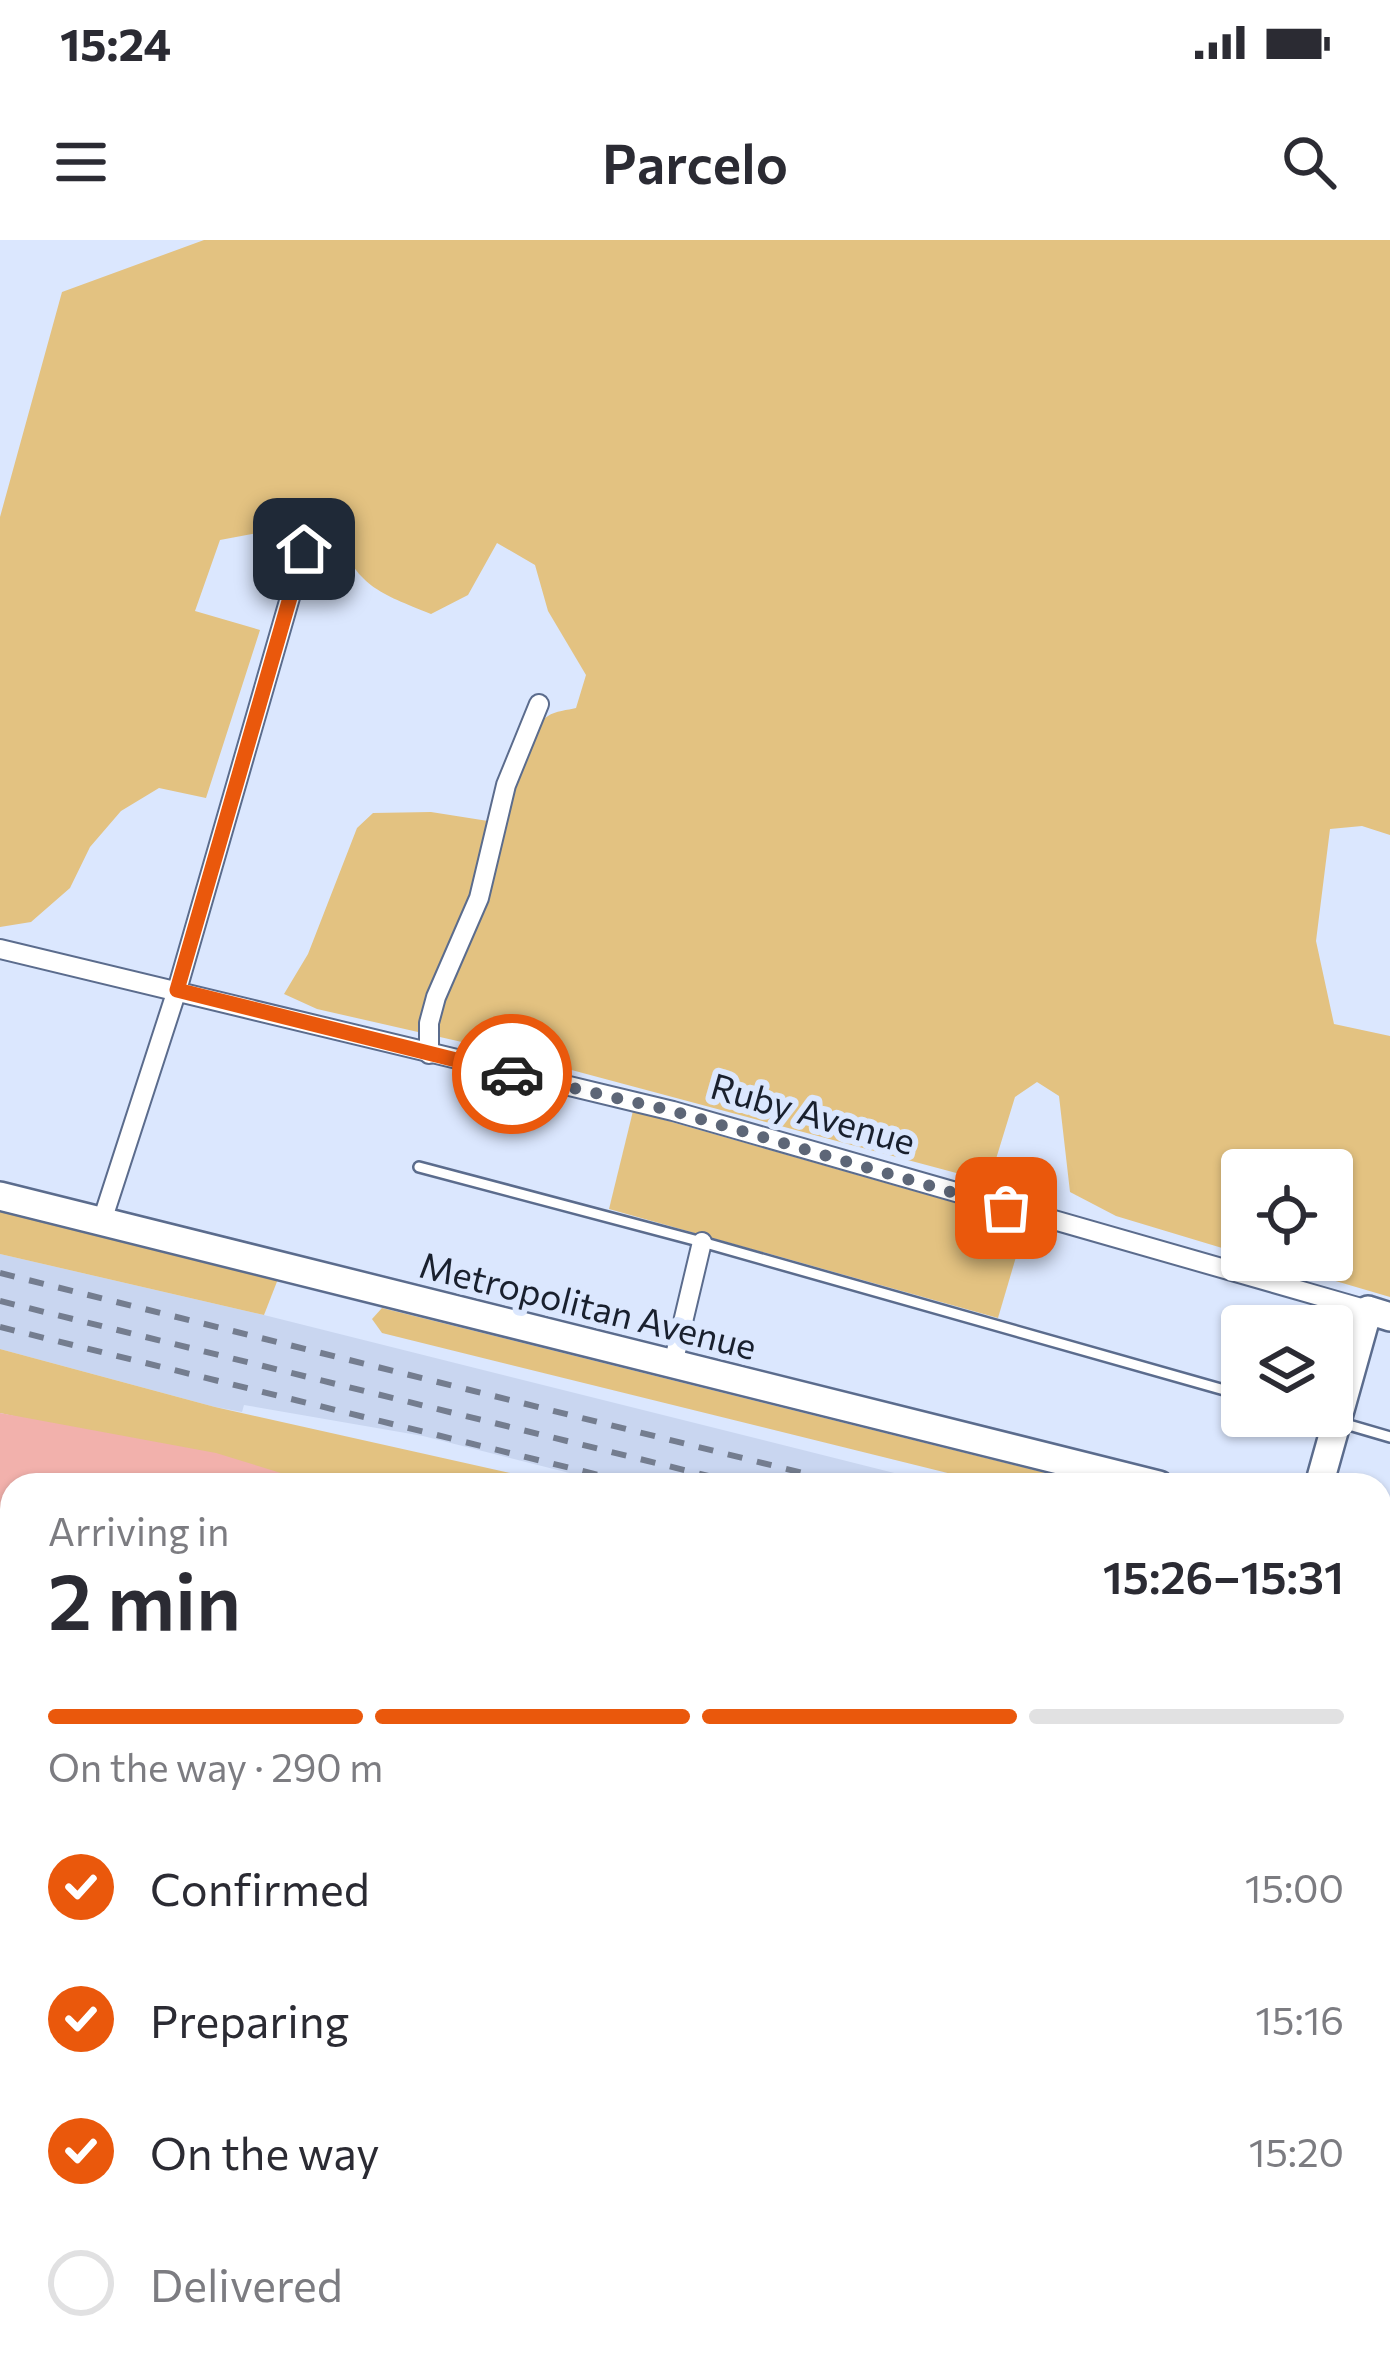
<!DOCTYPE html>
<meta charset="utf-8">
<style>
body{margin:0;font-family:Commissioner,sans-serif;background:#f7f7f7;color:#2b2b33;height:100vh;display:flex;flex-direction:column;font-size:45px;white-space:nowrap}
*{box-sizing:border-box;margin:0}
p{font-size:39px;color:#7c7c81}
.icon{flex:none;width:66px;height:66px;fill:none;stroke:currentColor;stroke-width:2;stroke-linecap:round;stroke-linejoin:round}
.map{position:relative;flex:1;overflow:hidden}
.details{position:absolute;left:0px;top:1233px;width:1392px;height:900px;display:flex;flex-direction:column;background:#fff;border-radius:36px 36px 0 0;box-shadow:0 3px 9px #0004}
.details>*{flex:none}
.controls{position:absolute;left:1221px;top:909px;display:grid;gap:24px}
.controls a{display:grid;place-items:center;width:132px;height:132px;border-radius:12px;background:#fff;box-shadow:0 3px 9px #0004;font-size:60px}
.pin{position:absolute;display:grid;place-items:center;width:102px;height:102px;color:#fff;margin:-51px;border-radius:24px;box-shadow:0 6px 18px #0006}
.courier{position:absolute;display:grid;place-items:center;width:120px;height:120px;margin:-60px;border:9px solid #ea580c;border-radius:50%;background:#fff;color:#222;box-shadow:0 3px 15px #0007}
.headline em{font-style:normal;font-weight:600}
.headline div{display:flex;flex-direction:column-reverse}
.headline{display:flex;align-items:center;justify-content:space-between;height:204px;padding:0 48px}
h1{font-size:78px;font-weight:600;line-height:90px}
.bar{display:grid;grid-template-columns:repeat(4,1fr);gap:18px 12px;align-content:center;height:144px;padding:0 48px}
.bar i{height:15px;border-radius:9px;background:#e1e1e2}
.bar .on{background:#ea580c}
.bar p{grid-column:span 4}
ol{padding:0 48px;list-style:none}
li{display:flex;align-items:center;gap:36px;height:132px}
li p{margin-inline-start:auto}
li .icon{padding:12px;border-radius:50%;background:#ea580c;color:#fff;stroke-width:4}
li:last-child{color:#7c7c81}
li i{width:66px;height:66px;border:6px solid #e1e1e2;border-radius:50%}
.status{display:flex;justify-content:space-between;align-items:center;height:84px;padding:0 60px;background:#fff;direction:ltr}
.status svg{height:33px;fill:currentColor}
header{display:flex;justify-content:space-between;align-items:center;height:156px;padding:0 48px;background:#fff;font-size:54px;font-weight:600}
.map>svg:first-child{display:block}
.built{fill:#c9d6f0}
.green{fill:#e3c281}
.water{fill:#f2b1ac}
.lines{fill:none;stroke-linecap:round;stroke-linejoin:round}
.lane-casing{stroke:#5b6c8d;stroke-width:14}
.street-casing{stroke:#5b6c8d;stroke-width:22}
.secondary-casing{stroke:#5b6c8d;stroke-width:32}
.lane{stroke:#fff;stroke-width:9}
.street{stroke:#fff;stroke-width:18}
.secondary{stroke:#fff;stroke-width:27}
.rail{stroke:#747d8f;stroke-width:6;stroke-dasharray:15 15;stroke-linecap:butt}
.done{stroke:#5d6677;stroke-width:12;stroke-dasharray:0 21.6}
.route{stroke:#ea580c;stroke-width:15}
.labels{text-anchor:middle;stroke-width:12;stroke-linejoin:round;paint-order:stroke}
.street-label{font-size:36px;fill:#19202e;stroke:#dbe7fe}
</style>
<div class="status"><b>15:24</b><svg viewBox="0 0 49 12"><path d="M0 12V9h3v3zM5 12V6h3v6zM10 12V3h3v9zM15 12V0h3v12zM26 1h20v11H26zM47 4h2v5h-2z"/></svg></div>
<header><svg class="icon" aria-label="menu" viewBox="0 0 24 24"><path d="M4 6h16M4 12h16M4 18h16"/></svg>Parcelo<svg class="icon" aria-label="search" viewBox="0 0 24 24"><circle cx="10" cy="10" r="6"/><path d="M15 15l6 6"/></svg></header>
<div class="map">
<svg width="1390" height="2133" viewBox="0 0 1390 2133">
<rect width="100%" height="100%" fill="#dbe7fe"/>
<g class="built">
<path d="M0 1014 264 1075 942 1245H617L423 1196 244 1165 242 1172 215 1167 0 1109Z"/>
<path d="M0 1886 12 1888V2121H896L912 2133H0Z"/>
</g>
<g class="green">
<path d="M204 0H1390V595L1362 586 1330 589 1316 701 1334 784 1390 796V1057L1264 1020H1332V930H1242V1014L1116 976 1070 952 1059 856 1037 842 1015 857 992 932 975 938 497 810 317 769 284 754 308 714 357 588 373 573 431 572 507 584C510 561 528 488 548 476 555 471 568 470 576 468L586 435 548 371 535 325 497 303 468 355 431 374C380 353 356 347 336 291L296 286 220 300 195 371 260 390 206 558 159 548 121 571 90 607 70 648 31 682 0 687V277L62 52Z"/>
<path d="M633 871 1026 983 998 1078 609 969Z"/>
<path d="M0 971 278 1039 264 1075 0 1014Z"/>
<path d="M382 1068 1094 1245H996L382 1093 372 1079Z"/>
<path d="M0 1109 215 1167 564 1245H321L0 1173Z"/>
<path d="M0 1562 12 1563V1798L0 1795Z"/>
<path d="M1380 1884 1390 1889V2133H1250L1215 2121H1380Z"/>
</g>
<g class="water">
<path d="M0 1173 216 1213 320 1245H12V1563L0 1562Z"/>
<path d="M1380 1518 1390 1519V1889L1380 1884Z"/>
</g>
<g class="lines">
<defs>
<g id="lane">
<path d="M419 927 702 1002 1242 1155"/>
<path d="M1318 1176 1390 1197"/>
<path d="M130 2121 173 2133"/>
</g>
<g id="street">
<path d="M0 709 673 871 1368 1070"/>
<path d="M429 814V783L436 757 479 658 506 545 539 464"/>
<path d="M102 981 177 750 304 309"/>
<path d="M673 1124 702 1002"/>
<path d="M0 1862 12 1865"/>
<path d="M911 2121 924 2133"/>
</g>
<g id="secondary">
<path d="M0 956 1159 1245"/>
<path d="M1319 1245 1368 1070 1390 1077"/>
<path d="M1380 1301 1390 1304"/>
<path d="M954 2133 958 2121"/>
</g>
</defs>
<use href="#lane" class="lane-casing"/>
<use href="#street" class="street-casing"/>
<use href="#secondary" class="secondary-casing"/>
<use href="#lane" class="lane"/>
<use href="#street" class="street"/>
<use href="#secondary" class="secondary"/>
<g class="rail">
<path d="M0 1033 851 1245"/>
<path d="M0 1061 745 1245"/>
<path d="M0 1087 639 1245"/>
<path d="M1380 1376 1390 1379"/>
<path d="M1380 1403 1390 1406"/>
<path d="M1380 1429 1390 1431"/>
</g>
</g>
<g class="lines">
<path class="done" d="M512 834 673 871 1006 968"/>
<path class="route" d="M304 309 177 750 512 834"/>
</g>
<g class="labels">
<g class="street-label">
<text transform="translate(813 874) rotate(16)" y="13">Ruby Avenue</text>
<text transform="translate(588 1066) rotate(14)" y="13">Metropolitan Avenue</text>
</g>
</g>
</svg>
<div class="controls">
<a><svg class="icon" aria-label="locate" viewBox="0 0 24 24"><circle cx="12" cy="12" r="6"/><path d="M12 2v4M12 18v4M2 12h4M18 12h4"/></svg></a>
<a><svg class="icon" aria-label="layers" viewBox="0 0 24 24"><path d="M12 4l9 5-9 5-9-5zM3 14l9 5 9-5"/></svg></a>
</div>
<div class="pin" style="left:1006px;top:968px;background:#ea580c"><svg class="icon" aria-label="bag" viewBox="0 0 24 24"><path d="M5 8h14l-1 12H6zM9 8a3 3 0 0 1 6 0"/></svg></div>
<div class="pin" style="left:304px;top:309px;background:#1f2937"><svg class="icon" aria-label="home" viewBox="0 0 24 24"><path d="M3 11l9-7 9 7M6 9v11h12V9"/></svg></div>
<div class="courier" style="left:512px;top:834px"><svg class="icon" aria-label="car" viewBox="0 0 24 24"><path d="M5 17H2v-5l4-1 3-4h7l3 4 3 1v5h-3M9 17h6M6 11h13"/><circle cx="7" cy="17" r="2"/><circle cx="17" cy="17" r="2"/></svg></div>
<section class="details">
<div class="headline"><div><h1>2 min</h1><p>Arriving in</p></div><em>15:26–15:31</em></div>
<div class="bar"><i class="on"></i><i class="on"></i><i class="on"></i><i></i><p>On the way · 290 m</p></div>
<ol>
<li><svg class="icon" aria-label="check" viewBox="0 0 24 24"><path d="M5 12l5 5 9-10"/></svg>Confirmed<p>15:00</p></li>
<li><svg class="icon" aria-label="check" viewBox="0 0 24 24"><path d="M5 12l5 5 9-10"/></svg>Preparing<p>15:16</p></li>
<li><svg class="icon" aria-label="check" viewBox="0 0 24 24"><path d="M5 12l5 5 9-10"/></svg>On the way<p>15:20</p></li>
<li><i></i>Delivered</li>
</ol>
</section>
</div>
